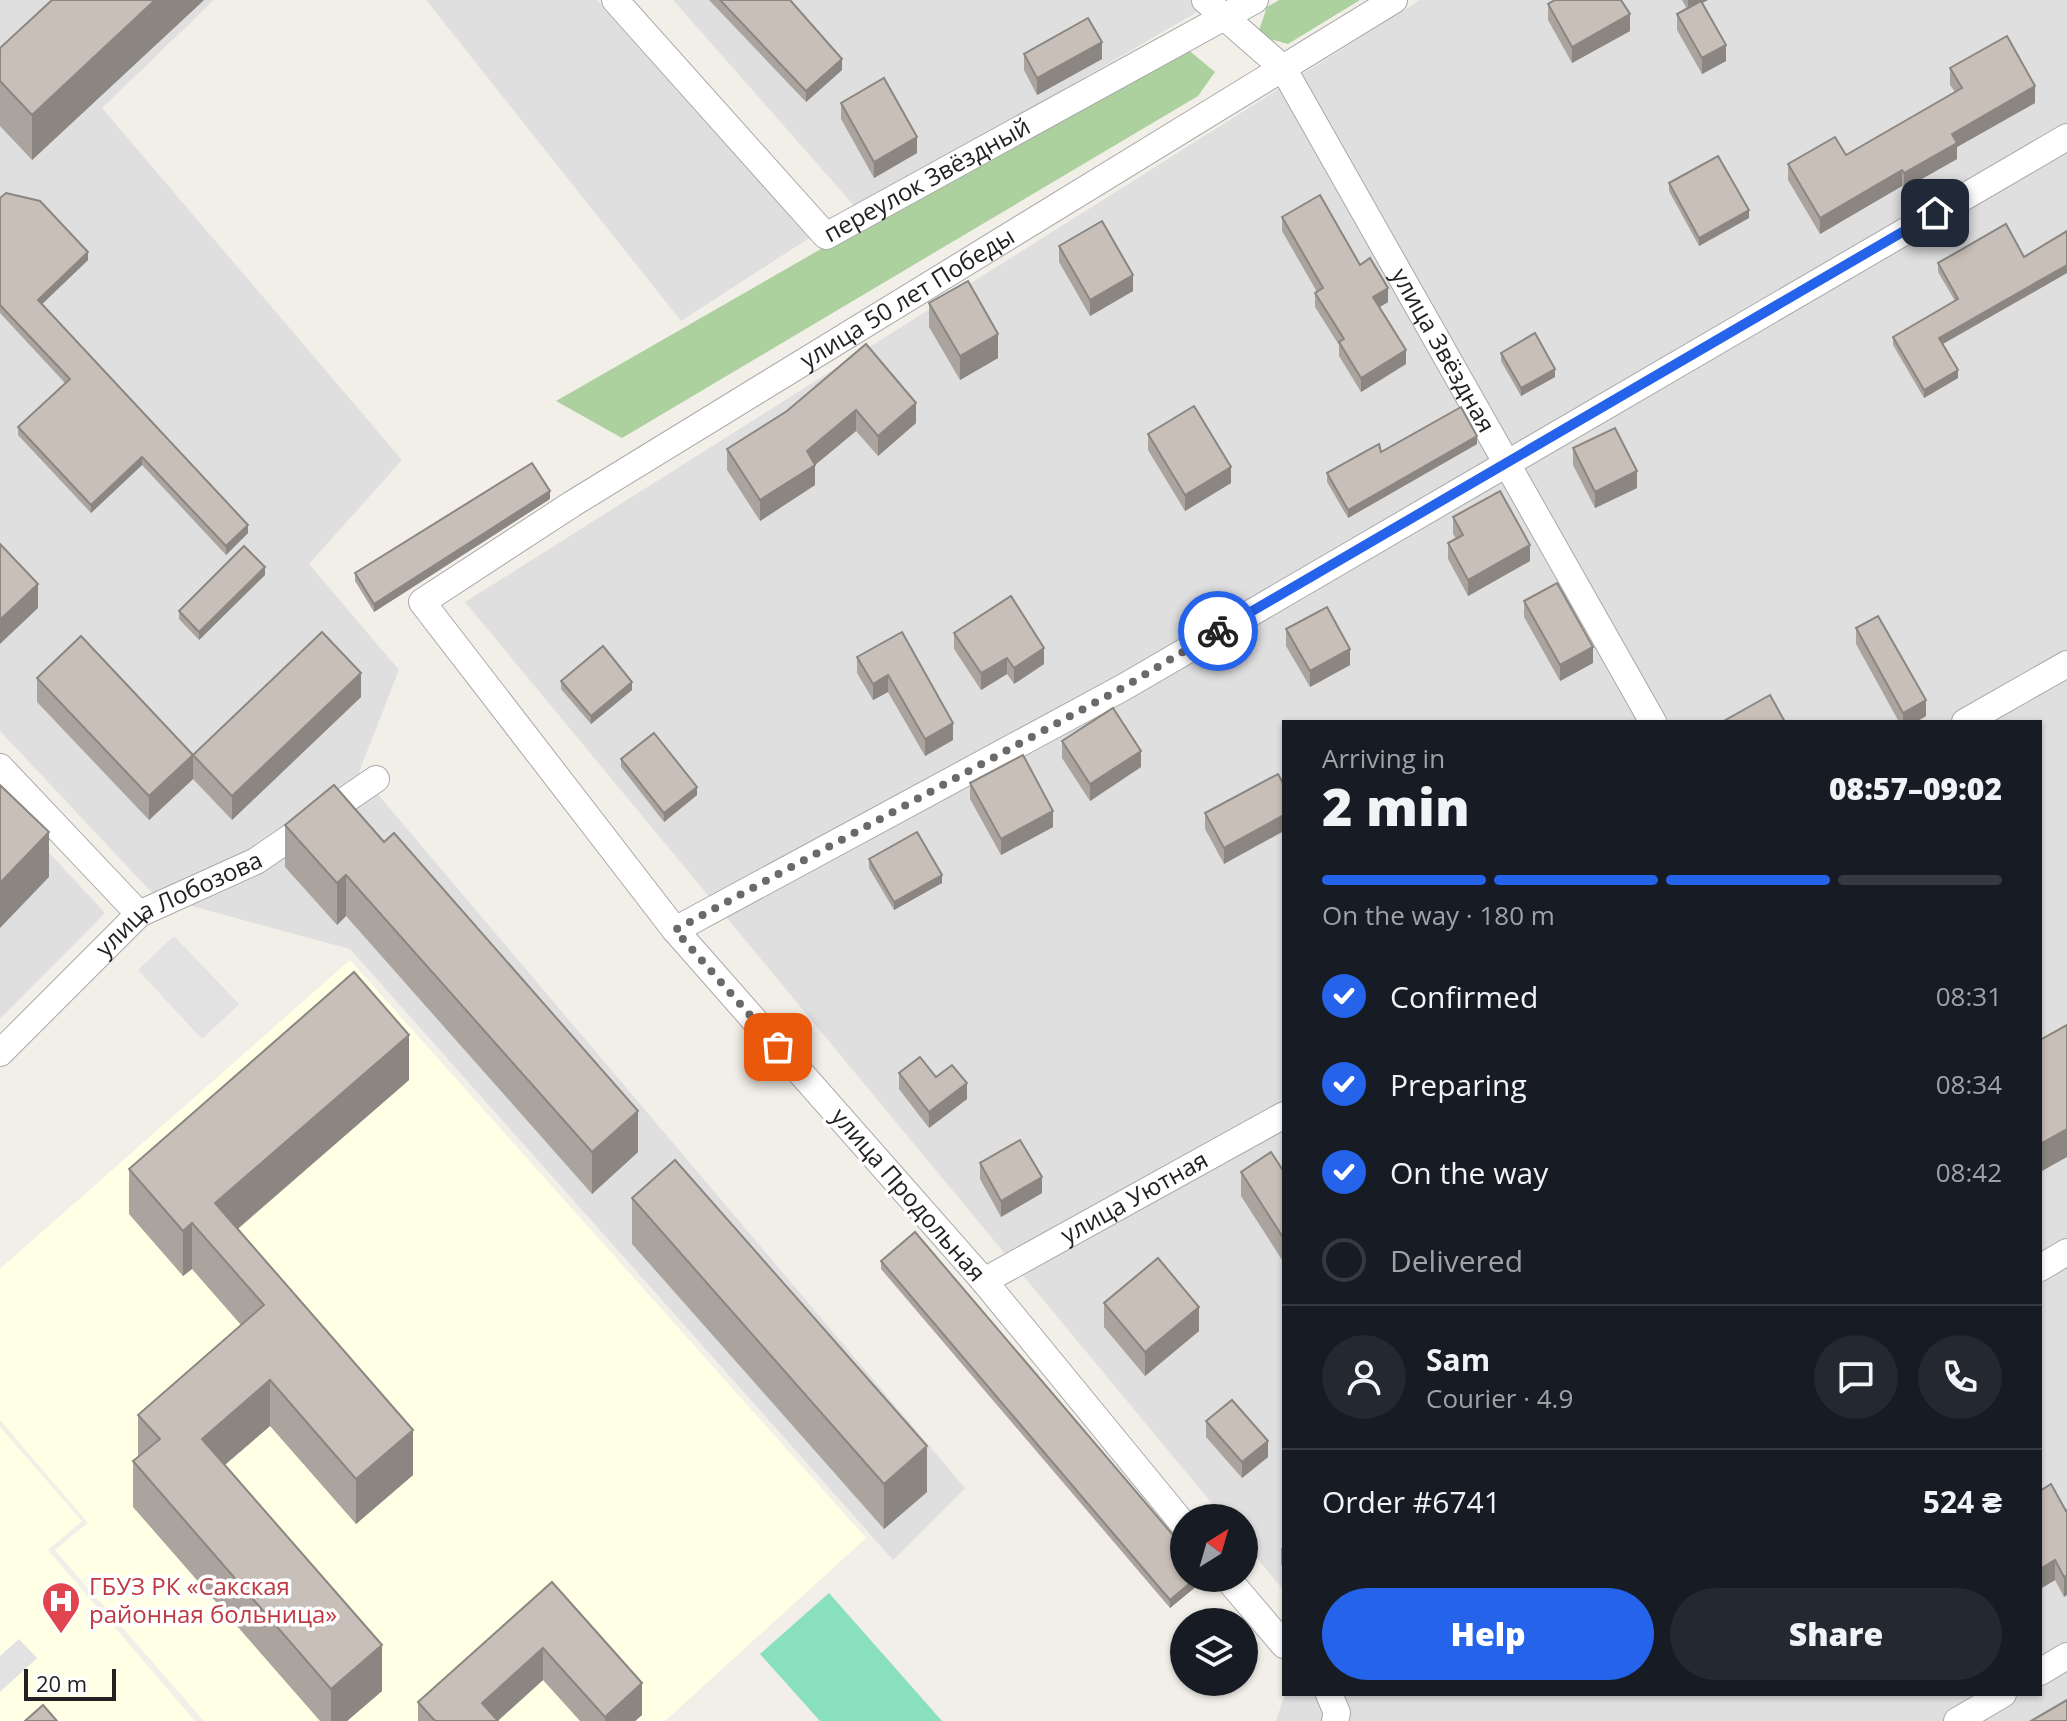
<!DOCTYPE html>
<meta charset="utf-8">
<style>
body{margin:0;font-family:"Open Sans",sans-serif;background:#242831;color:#f1f3f6;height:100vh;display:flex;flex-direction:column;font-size:30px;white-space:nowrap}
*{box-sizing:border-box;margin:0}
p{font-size:26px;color:#9ea1a6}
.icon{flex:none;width:44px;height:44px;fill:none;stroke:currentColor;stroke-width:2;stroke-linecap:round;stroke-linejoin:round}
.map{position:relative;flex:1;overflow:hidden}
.panel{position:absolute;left:1282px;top:720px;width:760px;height:976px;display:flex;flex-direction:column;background:#171b24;border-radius:0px;box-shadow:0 2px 6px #0004}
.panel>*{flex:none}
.needle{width:52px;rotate:37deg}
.fabs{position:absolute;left:1170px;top:1504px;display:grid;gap:16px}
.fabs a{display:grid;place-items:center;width:88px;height:88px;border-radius:50%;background:#171b24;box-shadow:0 2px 6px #0004;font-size:40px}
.scale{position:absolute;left:24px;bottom:20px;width:92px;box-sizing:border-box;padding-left:8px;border:4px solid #222;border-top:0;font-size:22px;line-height:28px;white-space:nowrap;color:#222;-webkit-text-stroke:6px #fff;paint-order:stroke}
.pin{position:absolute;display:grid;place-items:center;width:68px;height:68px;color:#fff;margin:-34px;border-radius:16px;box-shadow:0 4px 12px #0006}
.courier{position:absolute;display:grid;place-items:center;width:80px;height:80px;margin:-40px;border:6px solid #2563eb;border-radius:50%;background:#fff;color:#222;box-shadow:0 2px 10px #0007}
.head em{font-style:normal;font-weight:800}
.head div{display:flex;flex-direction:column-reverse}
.head{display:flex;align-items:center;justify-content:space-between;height:136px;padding:0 40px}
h1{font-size:52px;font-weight:800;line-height:60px}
.bar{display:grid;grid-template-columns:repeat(4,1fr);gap:12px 8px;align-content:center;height:96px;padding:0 40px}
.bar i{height:10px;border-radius:6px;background:#363941}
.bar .selected{background:#2563eb}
.bar p{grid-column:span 4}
.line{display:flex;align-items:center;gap:20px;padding:0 40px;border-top:2px solid #363941}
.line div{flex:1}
.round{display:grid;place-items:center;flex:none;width:84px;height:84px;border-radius:42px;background:#242831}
ol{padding:0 40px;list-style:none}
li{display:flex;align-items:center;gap:24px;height:88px}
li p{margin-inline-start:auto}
li .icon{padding:8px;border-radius:50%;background:#2563eb;color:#fff;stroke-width:4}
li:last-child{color:#9ea1a6}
li i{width:44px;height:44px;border:4px solid #363941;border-radius:50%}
.primary-button{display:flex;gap:16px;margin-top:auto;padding:16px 40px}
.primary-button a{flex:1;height:92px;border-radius:48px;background:#2563eb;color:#fff;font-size:32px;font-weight:800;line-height:92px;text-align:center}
.primary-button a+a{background:#242831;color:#f1f3f6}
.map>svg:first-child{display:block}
.residential{fill:#e0dfdf}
.education{fill:#ffffe5}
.forest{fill:#add19e}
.pitch{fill:#88e0be}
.parking{fill:#e2e2e2}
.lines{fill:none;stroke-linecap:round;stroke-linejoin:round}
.minor-casing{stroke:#a9a9a9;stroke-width:28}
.minor{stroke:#fff;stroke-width:26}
.wall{fill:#aba49e}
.shaded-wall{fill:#8b8681}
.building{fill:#c7bfb8;stroke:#8b8681;stroke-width:2}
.done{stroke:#6b6a68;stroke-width:8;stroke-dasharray:0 14.4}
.route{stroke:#2563eb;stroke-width:10}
.labels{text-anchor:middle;stroke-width:7;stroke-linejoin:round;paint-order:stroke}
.street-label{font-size:24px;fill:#222;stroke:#fff}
.health-label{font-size:24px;fill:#be3a42;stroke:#fff;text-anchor:start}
</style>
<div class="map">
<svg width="2067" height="1721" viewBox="0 0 2067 1721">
<rect width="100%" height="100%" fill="#f2efe9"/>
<g class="residential">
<path d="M0 0H214L102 108 402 460 309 564 399 670 359 772 965 1488 893 1560 350 949 155 896 0 731Z"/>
<path d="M426 0H597L811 237 681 321Z"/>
<path d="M673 0H1218L857 209Z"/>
<path d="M1420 0H2067V1721H1276L1285 1694H2040V722H1284V1591L1244 1542V1518H1224L465 602Z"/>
<path d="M0 800 105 913 0 1019Z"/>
</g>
<g class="education">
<path d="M350 960 866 1538 665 1721H204L55 1550 88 1523 0 1420V1269Z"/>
<path d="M0 1427 82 1521 48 1550 195 1721H0Z"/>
</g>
<g class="forest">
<path d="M1279 0H1360L1288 44 1270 39 1259 30 1267 7Z"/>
<path d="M1180 43 1215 72 1198 96 622 438 556 401Z"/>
</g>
<path class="pitch" d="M829 1593 942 1721H820L760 1654Z"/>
<g class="parking">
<path d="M174 936 239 1004 202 1039 138 970Z"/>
<path d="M19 1639 37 1658 0 1692V1656Z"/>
</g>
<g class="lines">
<defs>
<g id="minor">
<path id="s1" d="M615 0 826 236 1255 0"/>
<path id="s2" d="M1205 0 1283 68 1653 722"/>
<path d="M1965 722 2067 664"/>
<path d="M0 767 139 914"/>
<path d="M675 930 1124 687 2067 137"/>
<path id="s3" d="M0 1053 139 914 256 861 376 779"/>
<path d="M2040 1268 2067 1252"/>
<path id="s4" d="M984 1281 1284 1115"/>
<path id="s5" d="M1184 1525 984 1281 675 930 422 602 572 504 1394 0"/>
<path d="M1227 1578 1284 1645"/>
<path d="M2040 1672 2067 1656"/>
<path d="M1329 1694 1337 1713 1335 1721"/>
<path d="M1957 1721 2003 1694"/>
</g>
</defs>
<use href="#minor" class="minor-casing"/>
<use href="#minor" class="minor"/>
</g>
<g class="wall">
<path d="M52 0H204L32 160 0 126V48Z"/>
<path d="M709 0H790L842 70 806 102Z"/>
<path d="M1682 0H1708L1702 3 1726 61 1702 74 1677 30V14L1687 9Z"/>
<path d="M1548 4 1630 31 1572 63 1548 20Z"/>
<path d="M1024 54 1102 59 1037 95 1024 70Z"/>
<path d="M1950 68 2035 103 1957 147V159L1904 189 1902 186 1820 234 1788 180V164L1846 155 1955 92 1950 85Z"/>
<path d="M841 103 917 153 874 178 841 119Z"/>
<path d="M1669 183 1749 218 1699 246 1669 191Z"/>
<path d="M0 198 88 260 42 304 248 533 226 555 142 465 91 513 18 435V427L65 383 0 313Z"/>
<path d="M1282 217 1360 265 1388 302 1380 307 1406 364 1361 392 1339 356V345L1315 307V293L1317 292 1282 231Z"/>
<path d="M2067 231V273L1943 344 1958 378 1924 398 1893 345V337L1955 301 1938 272V263L2024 257Z"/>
<path d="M1059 246 1133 291 1090 316 1059 262Z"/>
<path d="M929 303 998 358 960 380 929 327Z"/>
<path d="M866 344 916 423 878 456 856 431 815 465V485L760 521 727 470V449L787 411Z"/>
<path d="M1501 353 1555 377 1521 396 1501 361Z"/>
<path d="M1148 434 1231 483 1185 511 1148 450Z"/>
<path d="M1477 444 1348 518 1327 482V473L1381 452Z"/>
<path d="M1573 448 1637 488 1595 508 1573 465Z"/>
<path d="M550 499 374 612 355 581V573Z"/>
<path d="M1453 517 1530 561 1468 596 1448 559V543L1456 539 1453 534Z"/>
<path d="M265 575 199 640 179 619V611Z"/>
<path d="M1524 601 1593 663 1560 681 1524 617Z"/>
<path d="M1856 628 1926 716 1916 722H1899L1856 644Z"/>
<path d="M1286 629 1350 665 1310 687 1286 646Z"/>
<path d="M902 632 953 740 925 756 888 692 873 700 857 673V657Z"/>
<path d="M954 633 1044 664 1014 684 1007 674 981 690 954 649Z"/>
<path d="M37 678 193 755 361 697 232 820 193 779 149 820 37 702Z"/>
<path d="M561 681 632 690 591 724 561 689Z"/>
<path d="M1062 741 1141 767 1090 801 1062 758Z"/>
<path d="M621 759 697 795 664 822 621 767Z"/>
<path d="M1278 774 1224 864 1205 829V813Z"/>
<path d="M970 783 1053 827 1001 855 970 799Z"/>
<path d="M285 825 384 842 638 1152 592 1194 346 916 337 925 285 867Z"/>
<path d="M869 859 942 883 894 910 869 868Z"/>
<path d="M899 1073 967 1099 929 1128 899 1089Z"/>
<path d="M409 1080 238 1229 413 1475 356 1524 270 1426 225 1465 382 1691 347 1721H320L133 1507V1461L138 1457V1415L241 1325 192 1269 183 1276 129 1214V1169Z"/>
<path d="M980 1163 1042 1193 1001 1217 980 1179Z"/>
<path d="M1241 1172H1284V1263L1241 1196Z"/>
<path d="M632 1198 927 1492 884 1529 632 1244Z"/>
<path d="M881 1261 1204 1578V1580L1170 1608 881 1269Z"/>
<path d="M1104 1303 1199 1331 1145 1376 1104 1327Z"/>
<path d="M1206 1421 1268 1457 1242 1478 1206 1437Z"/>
<path d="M2040 1491 2066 1511 2064 1597 2055 1580 2040 1589Z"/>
<path d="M1284 1546V1570L1281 1564V1548Z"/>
<path d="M552 1582 642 1715 635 1721H580L543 1680 498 1721H418V1702Z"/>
</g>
<g class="shaded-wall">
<path d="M155 0H204L32 160V115Z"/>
<path d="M1688 0H1708L1688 10Z"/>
<path d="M1630 14V31L1572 63V47Z"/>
<path d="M1102 42V59L1037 95V78Z"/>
<path d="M1726 45V61L1702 74V58Z"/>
<path d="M842 59V70L806 102V91Z"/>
<path d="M2035 86V103L1957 147V159L1904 189V173L1952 134Z"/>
<path d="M917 137V153L874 178V162Z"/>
<path d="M1902 170V186L1820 234V218Z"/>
<path d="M1749 210V218L1699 246V238Z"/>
<path d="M88 252V260L38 308V300Z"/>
<path d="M2067 265V273L1939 346V338Z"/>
<path d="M1133 275V291L1090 316V300Z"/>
<path d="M1388 288V302L1373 311V297Z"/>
<path d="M998 334V358L960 380V356Z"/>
<path d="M1406 350V364L1361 392V378Z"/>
<path d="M1555 369V377L1521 396V388Z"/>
<path d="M1958 370V378L1924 398V390Z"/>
<path d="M916 403V423L878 456V436Z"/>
<path d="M856 410V431L815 465V485L760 521V500L807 451Z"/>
<path d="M1477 436V444L1348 518V510Z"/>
<path d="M142 457V465L91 513V505Z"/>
<path d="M1231 467V483L1185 511V495Z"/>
<path d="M1637 471V488L1595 508V492Z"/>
<path d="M550 491V499L374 612V604Z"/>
<path d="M248 525V533L226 555V546Z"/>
<path d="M1530 545V561L1468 596V580Z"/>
<path d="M265 567V575L199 640V632Z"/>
<path d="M38 584V608L0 644V620Z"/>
<path d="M1593 647V663L1560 681V665Z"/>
<path d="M1044 648V664L1014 684V668Z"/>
<path d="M1350 649V665L1310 687V671Z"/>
<path d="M1007 658V674L981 690V673Z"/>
<path d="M361 673V697L232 820V796Z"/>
<path d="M888 675V692L873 700V684Z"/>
<path d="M632 682V690L591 724V716Z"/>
<path d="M1926 700V716L1916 722H1903V713Z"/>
<path d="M953 723V740L925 756V739Z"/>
<path d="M1141 751V767L1090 801V784Z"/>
<path d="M193 755V779L149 820V796Z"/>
<path d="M697 787V795L664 822V813Z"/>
<path d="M1053 811V827L1001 855V839Z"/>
<path d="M1284 815V831L1224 864V848Z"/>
<path d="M49 832V877L0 928V883Z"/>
<path d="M346 875V916L337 925V883Z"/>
<path d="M942 875V883L894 910V902Z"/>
<path d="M409 1035V1080L215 1248V1203Z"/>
<path d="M967 1083V1099L929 1128V1112Z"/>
<path d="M638 1111V1152L592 1194V1152Z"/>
<path d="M2067 1129V1157L2042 1171V1199L2040 1200V1144Z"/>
<path d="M1042 1177V1193L1001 1217V1201Z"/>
<path d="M192 1223V1269L183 1276V1231Z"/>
<path d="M1199 1307V1331L1145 1376V1352Z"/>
<path d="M270 1380V1426L202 1484V1439Z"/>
<path d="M413 1430V1475L356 1524V1479Z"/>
<path d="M1268 1441V1457L1242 1478V1462Z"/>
<path d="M927 1446V1492L884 1529V1484Z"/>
<path d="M2055 1560V1580L2040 1589V1569Z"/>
<path d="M2067 1575V1595L2064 1597V1577Z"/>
<path d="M1196 1578H1204V1580L1170 1608V1600Z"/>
<path d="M382 1645V1691L347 1721H331V1689Z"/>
<path d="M543 1648V1680L497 1721 482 1703Z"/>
<path d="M642 1683V1715L635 1721H605V1717Z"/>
</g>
<g class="building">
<path d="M52 0H155L32 115 0 81V48Z"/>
<path d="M720 0H790L842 59 806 91Z"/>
<path d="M1555 0H1621L1630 14 1572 47 1548 4Z"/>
<path d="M1701 1 1726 45 1702 58 1677 14Z"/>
<path d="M1088 18 1102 42 1037 78 1024 54Z"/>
<path d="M2007 36 2035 86 1952 134 1957 143 1904 173 1902 170 1820 218 1788 164 1835 137 1846 155 1962 88 1950 68Z"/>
<path d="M884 78 917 137 874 162 841 103Z"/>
<path d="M1718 156 1749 210 1699 238 1669 183Z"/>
<path d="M6 193 40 201 88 252 38 300 248 525 226 546 142 457 91 505 18 427 70 379 0 305V198Z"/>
<path d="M1320 195 1360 265 1370 258 1388 288 1373 297 1406 350 1361 378 1339 342 1344 339 1315 293 1323 288 1282 217Z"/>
<path d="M1102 221 1133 275 1090 300 1059 246Z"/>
<path d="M2006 224 2024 257 2067 231V265L1939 338 1958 370 1924 390 1893 337 1958 299 1938 263Z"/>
<path d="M968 281 998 334 960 356 929 303Z"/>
<path d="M1535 333 1555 369 1521 388 1501 353Z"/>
<path d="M866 344 916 403 878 436 856 410 807 451 815 465 760 500 727 449 787 411Z"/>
<path d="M1194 406 1231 467 1185 495 1148 434Z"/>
<path d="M1461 407 1477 436 1348 510 1327 473 1379 444 1381 452Z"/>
<path d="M1615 428 1637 471 1595 492 1573 448Z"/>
<path d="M532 463 550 491 374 604 355 573Z"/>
<path d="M1500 491 1530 545 1468 580 1448 543 1463 535 1453 517Z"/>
<path d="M0 544 38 584 0 620Z"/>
<path d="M244 546 265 567 199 632 179 611Z"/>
<path d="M1557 583 1593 647 1560 665 1524 601Z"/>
<path d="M1011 596 1044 648 1014 668 1007 658 981 673 954 633Z"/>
<path d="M1327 607 1350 649 1310 671 1286 629Z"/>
<path d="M1878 616 1926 700 1903 713 1856 628Z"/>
<path d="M322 632 361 673 232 796 193 755Z"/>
<path d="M902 632 953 723 925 739 888 675 873 684 857 657Z"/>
<path d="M81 636 193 755 149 796 37 678Z"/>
<path d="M603 646 632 682 591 716 561 681Z"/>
<path d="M1770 695 1785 722H1722Z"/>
<path d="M1113 708 1141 751 1090 784 1062 741Z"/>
<path d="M654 733 697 787 664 813 621 759Z"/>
<path d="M1023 755 1053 811 1001 839 970 783Z"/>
<path d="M1278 774 1284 785V815L1224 848 1205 813Z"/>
<path d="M0 785 49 832 0 883Z"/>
<path d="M334 785 384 842 394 833 638 1111 592 1152 346 875 337 883 285 825Z"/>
<path d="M917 832 942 875 894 902 869 859Z"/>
<path d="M354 972 409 1035 215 1203 413 1430 356 1479 270 1380 202 1439 382 1645 331 1689 133 1461 160 1439 138 1415 264 1305 192 1223 183 1231 129 1169Z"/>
<path d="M2067 1025V1129L2040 1144V1040Z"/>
<path d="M920 1057 936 1077 952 1065 967 1083 929 1112 899 1073Z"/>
<path d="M1020 1140 1042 1177 1001 1201 980 1163Z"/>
<path d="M1271 1152 1284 1172V1239L1241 1172Z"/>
<path d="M675 1160 927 1446 884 1484 632 1198Z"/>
<path d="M915 1232 1184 1548V1578H1196L1170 1600 881 1261Z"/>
<path d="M1158 1258 1199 1307 1145 1352 1104 1303Z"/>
<path d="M1232 1400 1268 1441 1242 1462 1206 1421Z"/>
<path d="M2051 1484 2066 1511 2067 1510V1575L2064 1577 2055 1560 2040 1569V1491Z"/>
<path d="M552 1582 642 1683 605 1717 543 1648 482 1703 498 1721H435L418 1702Z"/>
<path d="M2067 1700V1721H2031Z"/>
<path d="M43 1705 57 1721H25Z"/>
</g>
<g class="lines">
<path class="done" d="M778 1047 675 930 1124 687 1218 631"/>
<path class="route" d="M1218 631 1935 213"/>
</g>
<defs>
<symbol id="hospital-pin" viewBox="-11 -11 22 30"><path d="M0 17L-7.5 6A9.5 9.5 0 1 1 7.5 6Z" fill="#e0444e" stroke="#fff"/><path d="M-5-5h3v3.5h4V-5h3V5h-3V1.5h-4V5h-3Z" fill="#fff"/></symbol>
</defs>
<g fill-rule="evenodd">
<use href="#hospital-pin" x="39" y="1579" width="44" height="60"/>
</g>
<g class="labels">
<g class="street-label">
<text dy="8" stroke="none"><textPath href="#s1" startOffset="432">переулок Звёздный</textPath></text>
<text dy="8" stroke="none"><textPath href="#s5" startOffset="1770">улица 50 лет Победы</textPath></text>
<text dy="8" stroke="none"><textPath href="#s2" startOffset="428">улица Звёздная</textPath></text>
<text dy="8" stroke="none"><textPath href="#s3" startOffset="236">улица Лобозова</textPath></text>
<text transform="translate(908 1195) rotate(49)" y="8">улица Продольная</text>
<text dy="8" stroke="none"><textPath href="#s4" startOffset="172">улица Уютная</textPath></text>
</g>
<g class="health-label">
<text x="89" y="1595">ГБУЗ РК «Сакская<tspan x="89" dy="28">районная больница»</tspan></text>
</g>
</g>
</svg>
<div class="fabs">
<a><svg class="needle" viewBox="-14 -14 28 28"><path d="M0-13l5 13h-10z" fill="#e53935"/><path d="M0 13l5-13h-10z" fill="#9ea1a6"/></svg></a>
<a><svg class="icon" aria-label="layers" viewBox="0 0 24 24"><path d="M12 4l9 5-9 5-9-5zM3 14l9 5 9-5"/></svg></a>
</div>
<div class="scale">20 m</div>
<div class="pin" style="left:778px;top:1047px;background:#ea580c"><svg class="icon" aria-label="bag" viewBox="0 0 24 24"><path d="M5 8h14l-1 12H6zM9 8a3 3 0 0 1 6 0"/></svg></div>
<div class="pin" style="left:1935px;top:213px;background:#1f2937"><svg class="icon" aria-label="home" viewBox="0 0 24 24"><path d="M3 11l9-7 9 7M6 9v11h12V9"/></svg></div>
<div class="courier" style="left:1218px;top:631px"><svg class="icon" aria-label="bike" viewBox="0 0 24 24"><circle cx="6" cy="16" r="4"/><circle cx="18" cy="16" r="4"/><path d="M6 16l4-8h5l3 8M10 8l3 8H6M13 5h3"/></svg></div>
<section class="panel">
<div class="head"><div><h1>2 min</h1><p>Arriving in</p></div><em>08:57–09:02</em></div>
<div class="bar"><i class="selected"></i><i class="selected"></i><i class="selected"></i><i></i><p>On the way · 180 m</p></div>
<ol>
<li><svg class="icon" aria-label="check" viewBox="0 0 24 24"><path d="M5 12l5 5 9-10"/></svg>Confirmed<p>08:31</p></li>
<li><svg class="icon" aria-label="check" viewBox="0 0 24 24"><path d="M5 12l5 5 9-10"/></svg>Preparing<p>08:34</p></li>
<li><svg class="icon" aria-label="check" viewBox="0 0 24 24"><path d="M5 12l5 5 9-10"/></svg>On the way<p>08:42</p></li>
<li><i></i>Delivered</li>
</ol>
<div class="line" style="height:144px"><a class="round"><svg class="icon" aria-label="person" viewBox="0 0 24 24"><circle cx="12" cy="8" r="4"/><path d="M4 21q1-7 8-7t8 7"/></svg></a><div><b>Sam</b><p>Courier · 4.9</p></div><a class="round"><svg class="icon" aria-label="chat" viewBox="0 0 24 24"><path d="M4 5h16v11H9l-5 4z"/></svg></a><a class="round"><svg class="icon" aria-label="phone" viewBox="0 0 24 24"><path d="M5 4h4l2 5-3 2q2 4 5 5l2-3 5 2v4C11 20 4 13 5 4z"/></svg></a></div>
<div class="line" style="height:104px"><div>Order #6741</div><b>524 ₴</b></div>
<div class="primary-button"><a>Help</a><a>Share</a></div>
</section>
</div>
